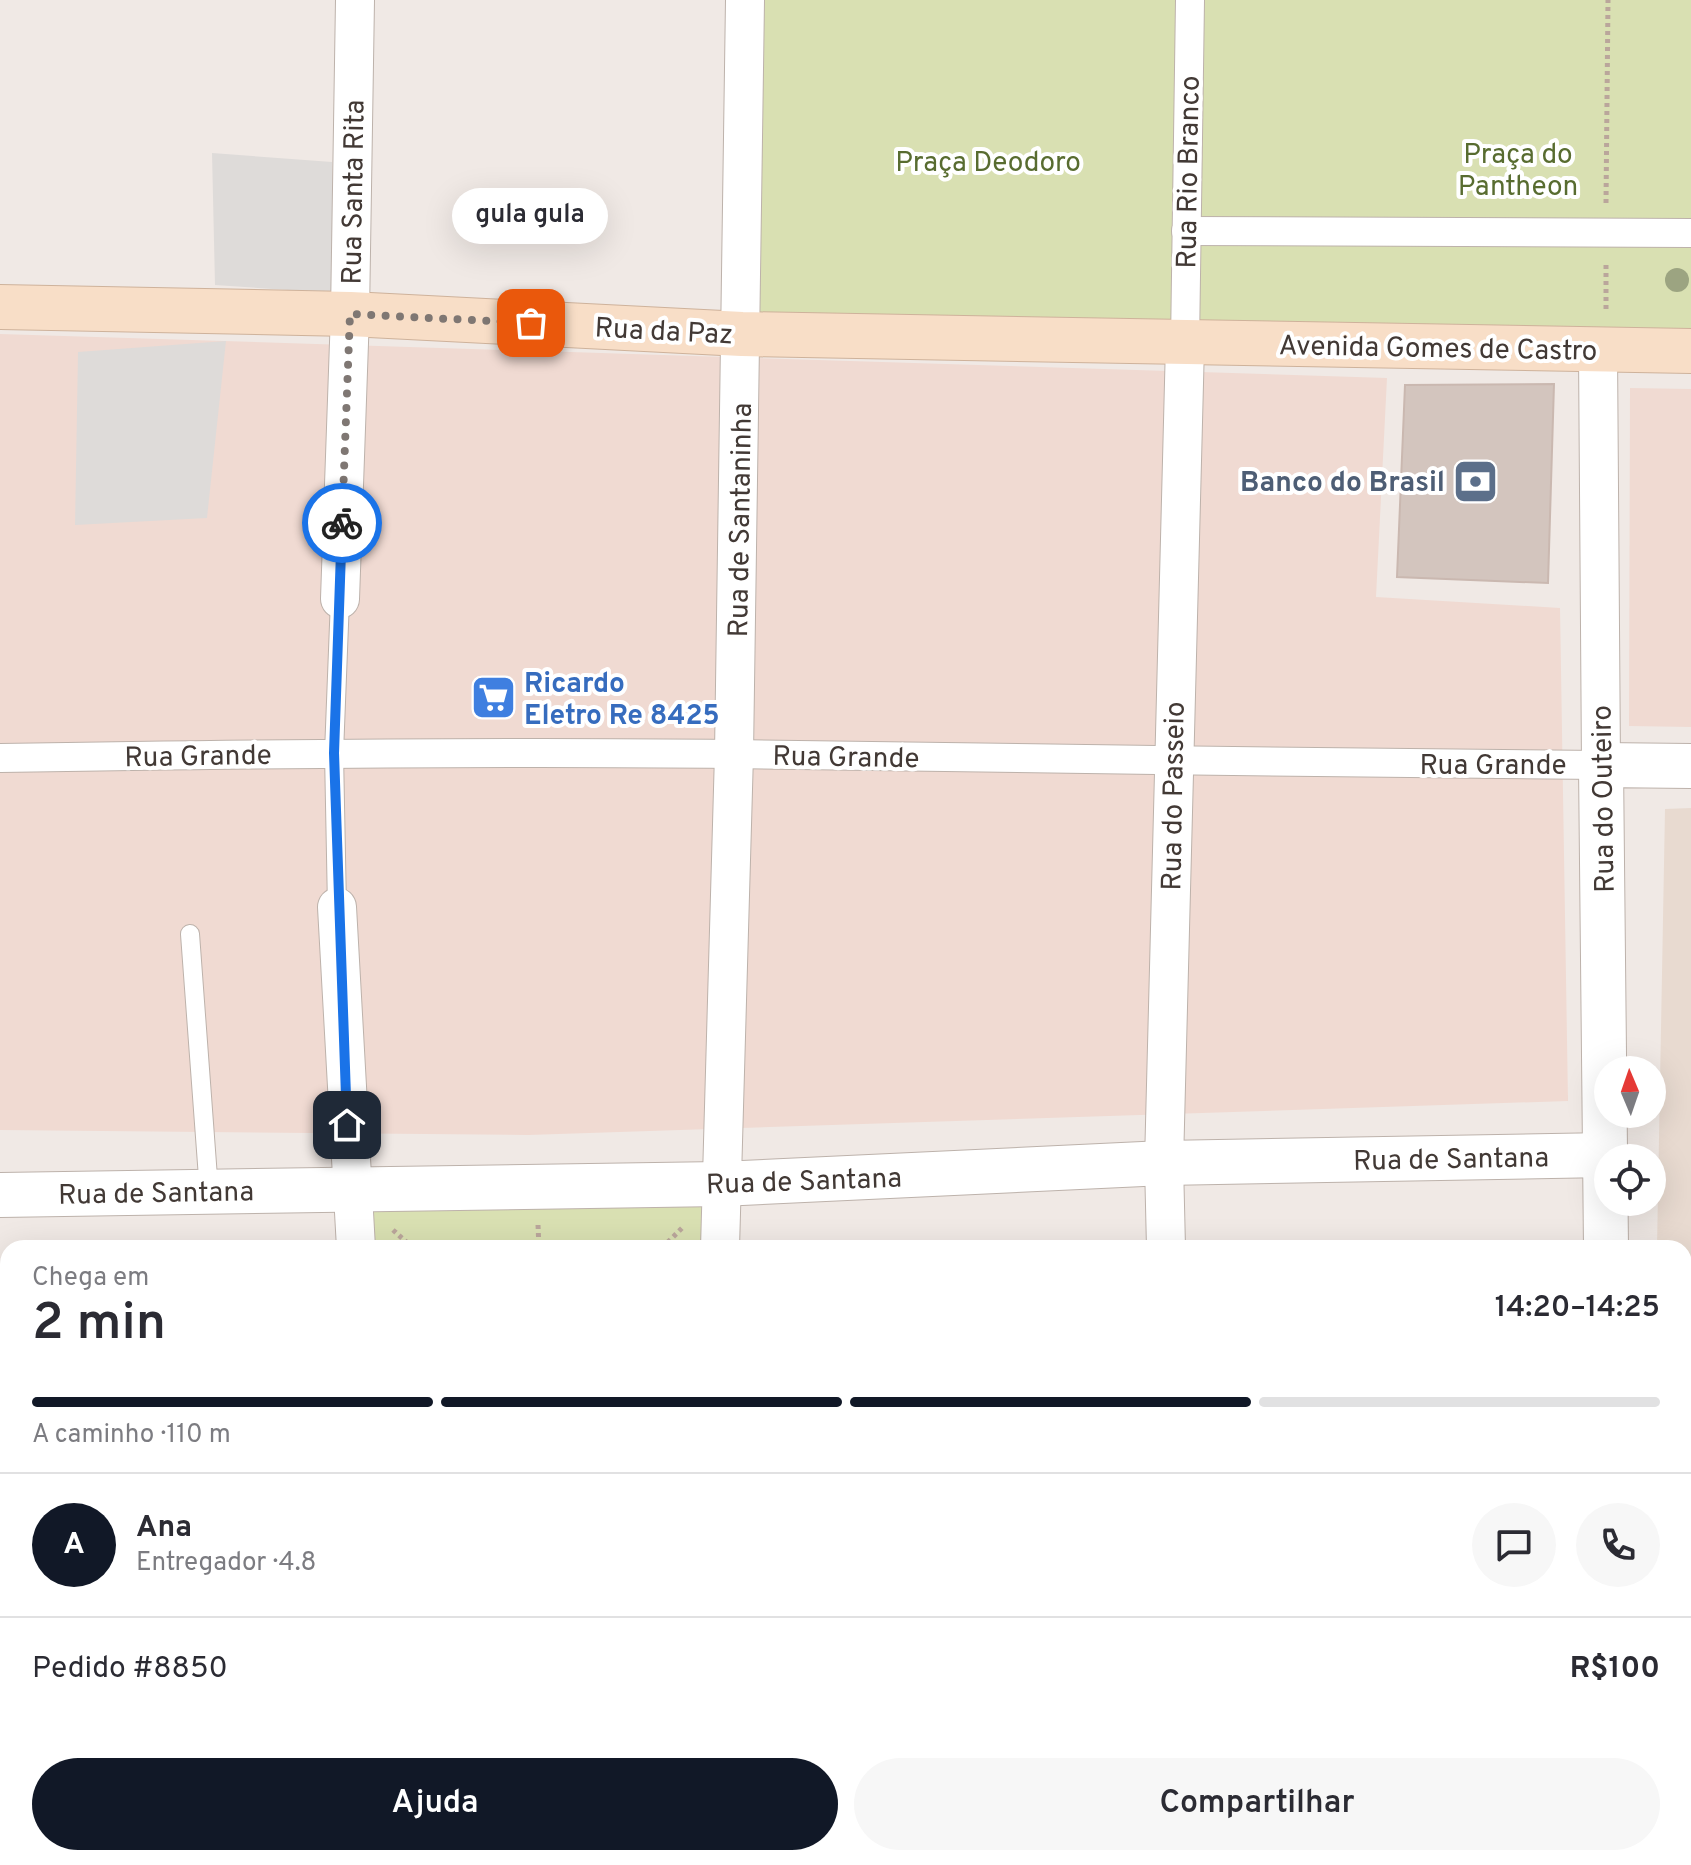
<!DOCTYPE html>
<html lang="pt">
<meta charset="utf-8">
<style>
body{margin:0;font-family:Overpass,sans-serif;background:#f7f7f7;color:#2b2b33;height:100vh;display:flex;flex-direction:column;font-size:30px;white-space:nowrap}
*{box-sizing:border-box;margin:0}
p{font-size:26px;color:#7c7c81}
.icon{flex:none;width:44px;height:44px;fill:none;stroke:currentColor;stroke-width:2;stroke-linecap:round;stroke-linejoin:round}
.map{position:relative;flex:1;overflow:hidden}
.details{position:absolute;left:0px;top:1240px;width:1692px;height:626px;display:flex;flex-direction:column;background:#fff;border-radius:24px 24px 0 0;box-shadow:0 8px 32px #0002}
.details>*{flex:none}
.needle{width:52px;rotate:358deg}
.buttons{position:absolute;left:1594px;top:1056px;display:grid;gap:16px}
.buttons a{display:grid;place-items:center;width:72px;height:72px;border-radius:50%;background:#fff;box-shadow:0 8px 32px #0002;font-size:40px}
.pin{position:absolute;display:grid;place-items:center;width:68px;height:68px;color:#fff;margin:-34px;border-radius:16px;box-shadow:0 4px 12px #0006}
.courier{position:absolute;display:grid;place-items:center;width:80px;height:80px;margin:-40px;border:6px solid #1a73e8;border-radius:50%;background:#fff;color:#222;box-shadow:0 2px 10px #0007}
.bubble{position:absolute;height:56px;border-radius:28px;background:#fff;box-shadow:0 8px 32px #0002;font-size:26px;font-weight:600;line-height:56px;text-align:center}
.summary em{font-style:normal;font-weight:600}
.summary div{display:flex;flex-direction:column-reverse}
.summary{display:flex;align-items:center;justify-content:space-between;height:136px;padding:0 32px}
h1{font-size:52px;font-weight:600;line-height:60px}
.bar{display:grid;grid-template-columns:repeat(4,1fr);gap:12px 8px;align-content:center;height:96px;padding:0 32px}
.bar i{height:10px;border-radius:6px;background:#e1e1e2}
.bar .on{background:#111827}
.bar p{grid-column:span 4}
.line{display:flex;align-items:center;gap:20px;padding:0 32px;border-top:2px solid #e1e1e2}
.line div{flex:1}
.round{display:grid;place-items:center;flex:none;width:84px;height:84px;border-radius:42px;background:#f7f7f7}
.cta{display:flex;gap:16px;margin-top:auto;padding:16px 32px}
.cta a{flex:1;height:92px;border-radius:48px;background:#111827;color:#fff;font-size:32px;font-weight:600;line-height:92px;text-align:center}
.cta a+a{background:#f7f7f7;color:#2b2b33}
.map>svg:first-child{display:block}
.commercial{fill:#f0dad2}
.education{fill:#e8dad0}
.green{fill:#d9e0b2}
.parking{fill:#dedbd9}
.building{fill:#d3c5be;stroke:#cab8b0;stroke-width:2}
.lines{fill:none;stroke-linecap:round;stroke-linejoin:round}
.service-casing{stroke:#bdb2ab;stroke-width:20}
.pedestrian-casing{stroke:#bdb2ab;stroke-width:30}
.minor-casing{stroke:#bdb2ab;stroke-width:40}
.tertiary-casing{stroke:#bdb2ab;stroke-width:46}
.secondary-casing{stroke:#ceb29b;stroke-width:46}
.path{stroke:#baa69b;stroke-width:5;stroke-dasharray:4 4;stroke-linecap:butt}
.service{stroke:#fff;stroke-width:18}
.pedestrian{stroke:#fff;stroke-width:28}
.minor{stroke:#fff;stroke-width:38}
.tertiary{stroke:#fff;stroke-width:44}
.secondary{stroke:#f8dec7;stroke-width:44}
.tree{fill:#9ca481}
.done{stroke:#7f7773;stroke-width:8;stroke-dasharray:0 14.4}
.route{stroke:#1a73e8;stroke-width:10}
.labels{text-anchor:middle;stroke-width:8;stroke-linejoin:round;paint-order:stroke}
.park-label{font-size:28px;fill:#586c30;stroke:#fff}
.street-label{font-size:28px;fill:#423935;stroke:#fff}
.service-label{font-size:28px;font-weight:bold;fill:#4e5e75;stroke:#fff;text-anchor:end}
.shop-label{font-size:28px;font-weight:bold;fill:#366cbe;stroke:#fff;text-anchor:start}
</style>
<div class="map">
<svg width="1691" height="1865" viewBox="0 0 1691 1865">
<rect width="100%" height="100%" fill="#f0e9e5"/>
<g class="commercial">
<path d="M0 334 1387 378 1376 597 1560 608 1568 1101 528 1135 0 1130Z"/>
<path d="M1630 388 1691 389V727L1629 726Z"/>
</g>
<path class="education" d="M1691 808V1865H1675L1674 1858H1684V1248H1657L1665 809Z"/>
<g class="green">
<path d="M759 0H1691V342L755 314Z"/>
<path d="M705 1201 706 1248H374L370 1207Z"/>
</g>
<g class="parking">
<path d="M212 153 332 162 333 293 215 285Z"/>
<path d="M226 341 207 518 75 525 78 352Z"/>
</g>
<path class="building" d="M1554 384 1548 583 1397 577 1405 385Z"/>
<g class="lines">
<defs>
<g id="service">
<path d="M337 907 334 753 340 599"/>
<path d="M190 934 209 1191"/>
</g>
<g id="pedestrian">
<path d="M1186 231 1691 233"/>
<path d="M1185 344 1190 0"/>
<path d="M0 758C244 754 488 751 732 754 1022 757 1311 764 1601 765"/>
</g>
<g id="minor">
<path d="M1598 350 1601 765"/>
<path d="M340 599 350 314 355 0"/>
<path d="M337 907 356 1248"/>
<path d="M720 1248 734 754 745 0"/>
<path d="M1166 1248 1164 1163 1185 344"/>
<path d="M0 1719 8 1717"/>
<path d="M422 1858 423 1865"/>
<path d="M745 1858 746 1865"/>
<path d="M1053 1865 1081 1858"/>
<path d="M1177 1865V1858"/>
</g>
<g id="tertiary">
<path d="M0 1195 720 1184 1164 1163 1607 1155"/>
<path d="M1606 1248 1601 765 1691 766"/>
<path d="M1621 1858V1865"/>
</g>
<path id="secondary" d="M0 307 350 314 742 334 1691 351"/>
</defs>
<use href="#service" class="service-casing"/>
<use href="#pedestrian" class="pedestrian-casing"/>
<use href="#minor" class="minor-casing"/>
<use href="#tertiary" class="tertiary-casing"/>
<use href="#secondary" class="secondary-casing"/>
<g class="path">
<path d="M1606 203 1608 0"/>
<path d="M1606 265V311"/>
<path d="M538 1225 539 1248"/>
<path d="M393 1230 413 1248"/>
<path d="M662 1248 684 1226"/>
</g>
<use href="#service" class="service"/>
<use href="#pedestrian" class="pedestrian"/>
<use href="#minor" class="minor"/>
<use href="#tertiary" class="tertiary"/>
<use href="#secondary" class="secondary"/>
</g>
<circle class="tree" cx="1677" cy="280" r="12"/>
<g class="lines">
<path class="done" d="M342 523 350 314 531 323"/>
<path class="route" d="M342 523 334 753 347 1125"/>
</g>
<defs>
<symbol id="bank-square" viewBox="-11 -11 22 22"><rect x="-9" y="-9" width="18" height="18" rx="4" fill="#5c6f8a" stroke="#fff"/><path d="M-6-4H6V4H-6ZM0-2.3a2.3 2.3 0 1 0 0 4.6a2.3 2.3 0 1 0 0-4.6Z" fill="#fff"/></symbol>
<symbol id="supermarket-square" viewBox="-11 -11 22 22"><rect x="-9" y="-9" width="18" height="18" rx="4" fill="#3f7fe0" stroke="#fff"/><path d="M-6-5.5h2.5l.6 2H6L4.5 2H-2.5L-4.4-4H-6ZM-1.5 3.2a1.3 1.3 0 1 0 .1 0ZM3 3.2a1.3 1.3 0 1 0 .1 0Z" fill="#fff"/></symbol>
</defs>
<g fill-rule="evenodd">
<use href="#bank-square" x="1450" y="456" width="51" height="51"/>
<use href="#supermarket-square" x="468" y="672" width="51" height="51"/>
</g>
<g class="labels">
<g class="park-label">
<text x="1518" y="163">Praça do<tspan x="1518" dy="32">Pantheon</tspan></text>
<text x="988" y="171">Praça Deodoro</text>
</g>
<g class="street-label">
<text transform="translate(1187 172) rotate(-89)" y="10">Rua Rio Branco</text>
<text transform="translate(352 192) rotate(-89)" y="10">Rua Santa Rita</text>
<text transform="translate(664 330) rotate(3)" y="10">Rua da Paz</text>
<text transform="translate(1438 347) rotate(1)" y="10">Avenida Gomes de Castro</text>
<text transform="translate(739 520) rotate(-89)" y="10">Rua de Santaninha</text>
<text transform="translate(198 755) rotate(-1)" y="10">Rua Grande</text>
<text transform="translate(846 756) rotate(1)" y="10">Rua Grande</text>
<text x="1493" y="774">Rua Grande</text>
<text transform="translate(1172 796) rotate(-89)" y="10">Rua do Passeio</text>
<text transform="translate(1602 799) rotate(-91)" y="10">Rua do Outeiro</text>
<text transform="translate(1451 1158) rotate(-1)" y="10">Rua de Santana</text>
<text transform="translate(804 1180) rotate(-2)" y="10">Rua de Santana</text>
<text transform="translate(156 1192) rotate(-1)" y="10">Rua de Santana</text>
</g>
<g class="service-label">
<text x="1445" y="491">Banco do Brasil</text>
</g>
<g class="shop-label">
<text x="524" y="692">Ricardo<tspan x="524" dy="32">Eletro Re 8425</tspan></text>
</g>
</g>
</svg>
<div class="buttons">
<a><svg class="needle" viewBox="-14 -14 28 28"><path d="M0-13l5 13h-10z" fill="#e53935"/><path d="M0 13l5-13h-10z" fill="#7c7c81"/></svg></a>
<a><svg class="icon" aria-label="locate" viewBox="0 0 24 24"><circle cx="12" cy="12" r="6"/><path d="M12 2v4M12 18v4M2 12h4M18 12h4"/></svg></a>
</div>
<div class="pin" style="left:531px;top:323px;background:#ea580c"><svg class="icon" aria-label="bag" viewBox="0 0 24 24"><path d="M5 8h14l-1 12H6zM9 8a3 3 0 0 1 6 0"/></svg></div>
<div class="pin" style="left:347px;top:1125px;background:#1f2937"><svg class="icon" aria-label="home" viewBox="0 0 24 24"><path d="M3 11l9-7 9 7M6 9v11h12V9"/></svg></div>
<div class="courier" style="left:342px;top:523px"><svg class="icon" aria-label="bike" viewBox="0 0 24 24"><circle cx="6" cy="16" r="4"/><circle cx="18" cy="16" r="4"/><path d="M6 16l4-8h5l3 8M10 8l3 8H6M13 5h3"/></svg></div>
<div class="bubble" style="left:452px;top:188px;width:156px">gula gula</div>
<section class="details">
<div class="summary"><div><h1>2 min</h1><p>Chega em</p></div><em>14:20–14:25</em></div>
<div class="bar"><i class="on"></i><i class="on"></i><i class="on"></i><i></i><p>A caminho · 110 m</p></div>
<div class="line" style="height:144px"><b class="round" style="background:#111827;color:#fff">A</b><div><b>Ana</b><p>Entregador · 4.8</p></div><a class="round"><svg class="icon" aria-label="chat" viewBox="0 0 24 24"><path d="M4 5h16v11H9l-5 4z"/></svg></a><a class="round"><svg class="icon" aria-label="phone" viewBox="0 0 24 24"><path d="M5 4h4l2 5-3 2q2 4 5 5l2-3 5 2v4C11 20 4 13 5 4z"/></svg></a></div>
<div class="line" style="height:104px"><div>Pedido #8850</div><b>R$100</b></div>
<div class="cta"><a>Ajuda</a><a>Compartilhar</a></div>
</section>
</div>
